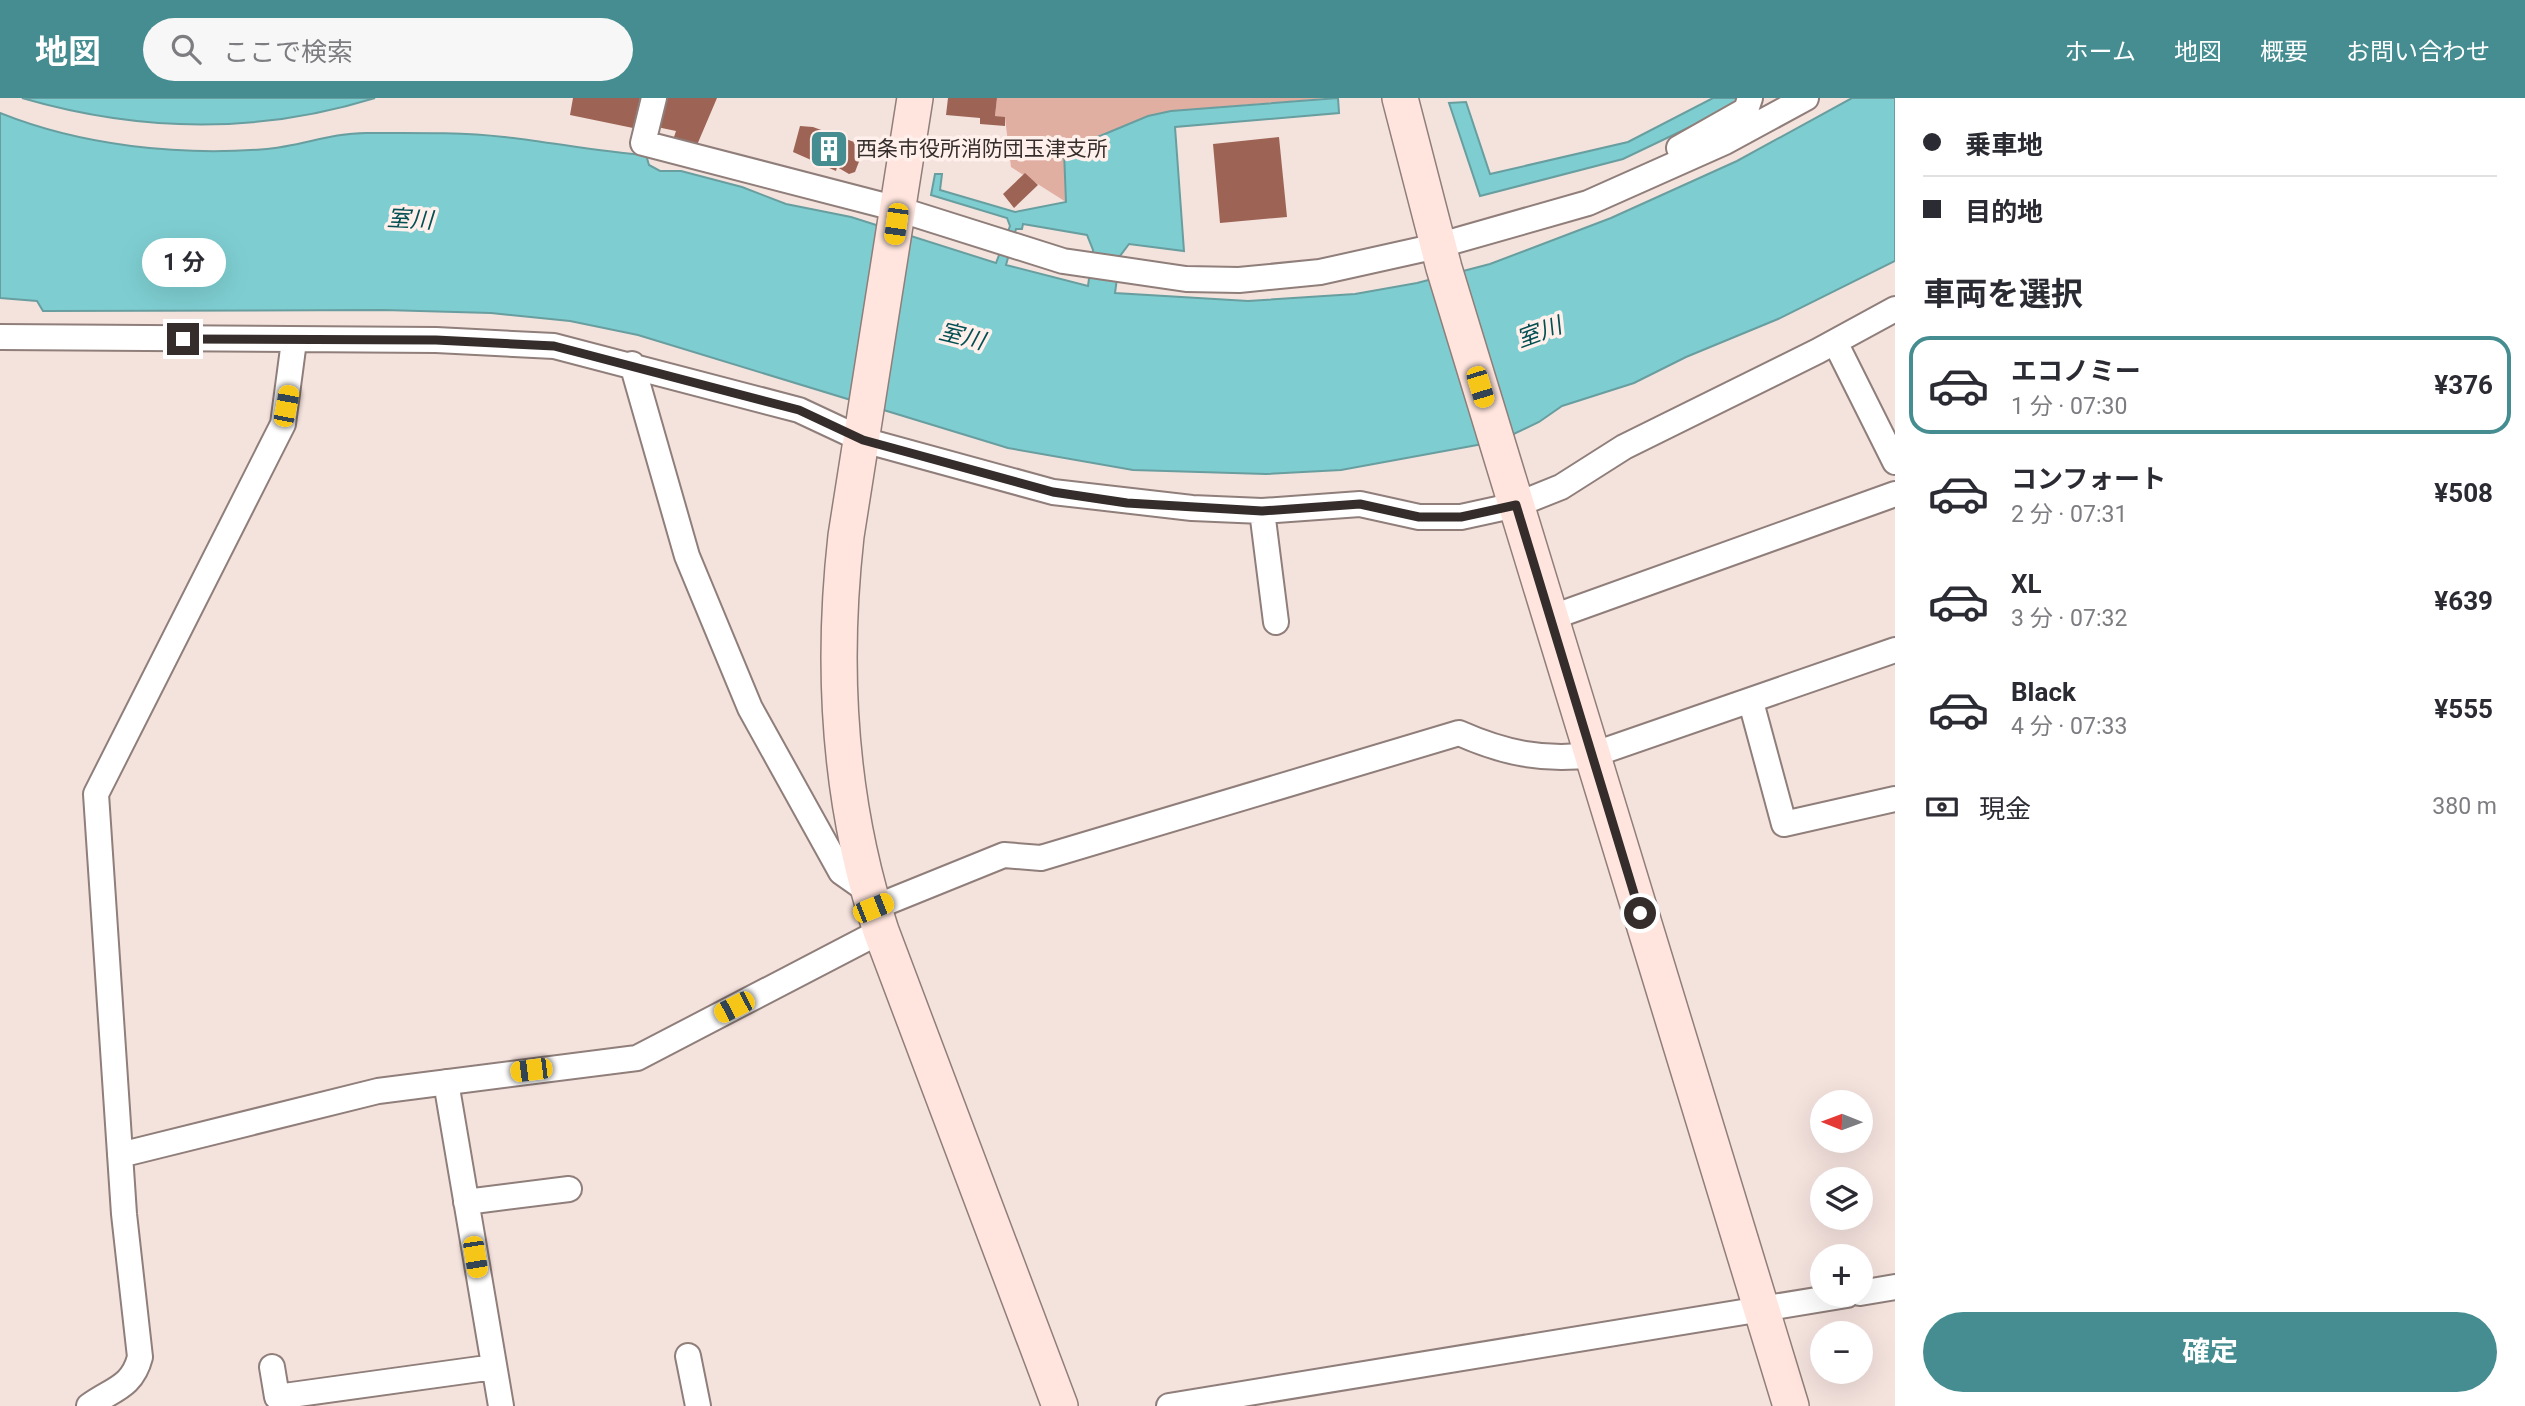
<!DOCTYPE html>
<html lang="ja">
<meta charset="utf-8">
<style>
body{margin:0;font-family:Roboto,"Noto Sans JP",sans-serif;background:#f7f7f7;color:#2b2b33;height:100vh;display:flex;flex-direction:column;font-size:26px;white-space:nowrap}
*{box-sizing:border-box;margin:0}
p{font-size:23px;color:#7c7c81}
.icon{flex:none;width:38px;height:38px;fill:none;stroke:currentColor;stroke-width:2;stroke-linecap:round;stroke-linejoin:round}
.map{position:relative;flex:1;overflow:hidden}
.details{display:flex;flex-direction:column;background:#fff;width:630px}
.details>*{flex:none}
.top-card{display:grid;align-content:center;height:154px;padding:0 28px;background:#fff}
.needle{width:46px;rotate:271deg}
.controls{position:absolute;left:1810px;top:992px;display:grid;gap:14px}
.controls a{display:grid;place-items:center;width:63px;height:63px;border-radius:50%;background:#fff;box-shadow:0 7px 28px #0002;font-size:35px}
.end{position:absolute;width:32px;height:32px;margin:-16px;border:9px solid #342d2b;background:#fff;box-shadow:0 0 0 4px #fff}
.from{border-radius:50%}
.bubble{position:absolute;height:49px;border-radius:24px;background:#fff;box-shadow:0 7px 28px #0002;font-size:23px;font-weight:700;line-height:49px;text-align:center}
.car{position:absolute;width:21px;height:42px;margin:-21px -10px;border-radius:9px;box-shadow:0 0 5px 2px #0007;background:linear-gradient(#f5c518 24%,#345 0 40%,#f5c518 0 76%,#345 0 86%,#f5c518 0)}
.top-card b{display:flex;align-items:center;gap:24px;height:66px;font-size:26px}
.top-card b+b{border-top:2px solid #e1e1e2}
.top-card i{width:18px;height:18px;background:#2b2b33}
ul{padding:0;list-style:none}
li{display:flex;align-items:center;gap:21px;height:98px;margin:0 14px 10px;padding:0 14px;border:4px solid transparent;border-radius:21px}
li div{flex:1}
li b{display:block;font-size:26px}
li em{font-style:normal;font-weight:700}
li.active{border-color:#458d90}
li>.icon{width:63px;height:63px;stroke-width:1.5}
h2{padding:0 28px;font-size:32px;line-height:84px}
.pay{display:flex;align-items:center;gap:18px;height:77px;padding:0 28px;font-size:26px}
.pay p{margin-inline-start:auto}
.primary-button{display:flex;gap:14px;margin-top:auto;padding:14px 28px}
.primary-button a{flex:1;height:80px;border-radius:42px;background:#458d90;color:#fff;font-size:28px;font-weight:700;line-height:80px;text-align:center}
header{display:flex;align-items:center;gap:42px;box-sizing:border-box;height:98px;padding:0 35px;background:#458d90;color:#fff}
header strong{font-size:33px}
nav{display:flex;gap:38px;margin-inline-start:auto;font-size:24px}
.search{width:490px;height:63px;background:#f7f7f7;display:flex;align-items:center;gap:18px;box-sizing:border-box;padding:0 24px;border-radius:38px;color:#7c7c81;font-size:26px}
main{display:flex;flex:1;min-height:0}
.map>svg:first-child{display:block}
</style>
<header>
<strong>地図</strong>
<div class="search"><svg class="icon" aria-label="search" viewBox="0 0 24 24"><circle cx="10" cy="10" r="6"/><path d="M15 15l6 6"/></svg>ここで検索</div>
<nav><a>ホーム</a><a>地図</a><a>概要</a><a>お問い合わせ</a></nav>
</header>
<main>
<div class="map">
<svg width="1895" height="1308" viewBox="0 0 1895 1308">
<rect width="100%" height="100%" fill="#f4e2dd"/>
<!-- green -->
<path fill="#e1aea2" d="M997 0H1327L1171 13 1148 18 1064 53 1066 104 1011 69 1005 20 995 18Z"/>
<!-- water -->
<path fill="#7eced1" stroke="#689e9f" stroke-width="2" fill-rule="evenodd" d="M22 0H375C259 36 139 34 22 0Z
M1338 0 1339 15 1175 29 1184 153 1129 146 1120 158 1115 195 1248 203 1355 196 1417 185 1490 166 1611 120 1737 63 1852 0H1895V163L1778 221 1686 259 1634 285 1562 308 1539 324 1499 343 1341 372 1266 376 1133 372 1008 350 638 237 570 223 491 215 384 212 43 213 37 203 0 200V15C82 48 179 58 267 51 301 48 331 35 366 35 411 35 459 34 504 39 552 44 598 54 646 57L649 67 660 73H681L742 89 786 106 851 119 996 165 1010 128 1007 120 931 97 935 76H942L940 92 1015 114 1066 104 1064 53 1148 18 1171 13ZM1023 126 1087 137 1093 152 1088 188 1006 167 1016 131H1022Z
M1713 0H1739L1736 7 1623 61 1480 98 1449 5 1466 4 1490 76 1628 44Z"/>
<!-- building -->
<path fill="#9d6456" d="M573 0H640L633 30 570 17Z
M665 0H717L697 47 674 39 676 33 657 29Z
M948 0H997L995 18 1005 19V28L980 26V20L946 17Z
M800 28 813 29 865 48 855 74 849 76 837 69 836 73 793 54Z
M1279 39 1287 119 1220 125 1213 46Z
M1025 75 1038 87 1014 110 1003 96Z"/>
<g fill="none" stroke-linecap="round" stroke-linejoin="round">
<!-- street casing -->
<g stroke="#8f7e7a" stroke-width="28">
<path id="street" d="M654 0 643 45 898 111 1063 163 1186 181 1239 182 1320 174 1437 148 1588 105 1725 44 1806 0
M1679 50 1746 12 1750 0
M0 239 436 242 554 248 799 312 863 342 1053 394 1192 410 1262 413 1360 406 1419 419H1461L1516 407 1561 389 1624 349 1818 253 1895 211
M1835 244 1895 364
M632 266 687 458 750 610 841 774 868 793
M1262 413 1276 524
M1550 520 1895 396
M1751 604 1784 726 1895 701
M873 810 1004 757 1041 760 1459 635C1504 655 1543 663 1592 657L1895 552
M446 984 501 1308
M120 1057 378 993 637 960 881 833
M466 1104 569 1091
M1860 1195 1895 1189
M688 1258 698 1308
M272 1269 277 1299 494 1269
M89 1308C112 1291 132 1290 140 1259L124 1116 96 696 283 326 294 243
M1169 1308 1847 1197"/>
</g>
<!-- secondary casing -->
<g stroke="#8f7e7a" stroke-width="38">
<path id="secondary" d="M915 0 846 438C831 572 839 705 881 833L1060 1308
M1400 0 1444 170 1791 1308"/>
</g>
<!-- street -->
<use href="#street" stroke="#fff" stroke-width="24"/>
<!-- secondary -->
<use href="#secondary" stroke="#ffe5de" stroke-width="35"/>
</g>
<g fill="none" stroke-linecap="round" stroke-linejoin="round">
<!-- route -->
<path stroke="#342d2b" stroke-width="9" d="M183 241 436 242 554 248 799 312 863 342 1053 394 1127 405 1262 413 1360 406 1419 419H1461L1516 407 1640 815"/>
</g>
<!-- icons -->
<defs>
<g id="building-square" transform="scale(2.0125)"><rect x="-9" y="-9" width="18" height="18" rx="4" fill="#458d90" stroke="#fff0ec"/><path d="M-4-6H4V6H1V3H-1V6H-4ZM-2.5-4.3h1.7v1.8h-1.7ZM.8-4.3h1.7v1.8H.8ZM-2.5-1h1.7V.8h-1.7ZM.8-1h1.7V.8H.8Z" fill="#fff"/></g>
</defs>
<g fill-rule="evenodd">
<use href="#building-square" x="829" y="51"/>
</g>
<g text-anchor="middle" stroke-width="7" stroke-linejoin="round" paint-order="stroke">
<!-- poi labels -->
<g font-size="21" fill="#342d2b" stroke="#fff0ec" text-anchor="start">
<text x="856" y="58">西条市役所消防団玉津支所</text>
</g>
<!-- water labels -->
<g font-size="23" font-style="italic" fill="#034f52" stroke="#fff0ec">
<text transform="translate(410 121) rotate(3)" y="8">室川</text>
<text transform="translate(1539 234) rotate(-20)" y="8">室川</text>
<text transform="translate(962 238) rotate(14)" y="8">室川</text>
</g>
</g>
</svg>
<div class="controls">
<a><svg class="needle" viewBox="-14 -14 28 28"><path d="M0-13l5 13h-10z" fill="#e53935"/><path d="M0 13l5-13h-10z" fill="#7c7c81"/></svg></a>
<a><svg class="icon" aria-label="layers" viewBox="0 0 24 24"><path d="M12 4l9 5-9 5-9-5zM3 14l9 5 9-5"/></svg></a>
<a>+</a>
<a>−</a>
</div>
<i class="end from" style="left:1640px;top:815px"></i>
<i class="end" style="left:183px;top:241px"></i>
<div class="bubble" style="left:142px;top:140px;width:84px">1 分</div>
<i class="car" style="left:896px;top:126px;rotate:188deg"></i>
<i class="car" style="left:1480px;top:289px;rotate:163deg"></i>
<i class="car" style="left:286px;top:308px;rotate:11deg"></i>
<i class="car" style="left:873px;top:810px;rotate:68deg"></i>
<i class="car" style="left:734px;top:909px;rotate:243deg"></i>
<i class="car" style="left:531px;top:972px;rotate:263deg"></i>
<i class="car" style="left:475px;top:1159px;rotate:171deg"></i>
</div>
<section class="details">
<div class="top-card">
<b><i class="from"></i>乗車地</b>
<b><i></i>目的地</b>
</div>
<h2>車両を選択</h2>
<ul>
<li class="active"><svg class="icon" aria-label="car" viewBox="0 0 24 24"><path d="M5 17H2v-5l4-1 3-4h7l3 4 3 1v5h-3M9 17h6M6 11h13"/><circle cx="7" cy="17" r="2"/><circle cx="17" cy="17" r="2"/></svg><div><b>エコノミー</b><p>1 分 · 07:30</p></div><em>¥376</em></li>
<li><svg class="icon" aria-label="car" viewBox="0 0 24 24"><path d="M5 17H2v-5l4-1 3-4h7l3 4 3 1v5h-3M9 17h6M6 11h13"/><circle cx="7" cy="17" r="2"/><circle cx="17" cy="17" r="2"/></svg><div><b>コンフォート</b><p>2 分 · 07:31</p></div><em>¥508</em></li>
<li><svg class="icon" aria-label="car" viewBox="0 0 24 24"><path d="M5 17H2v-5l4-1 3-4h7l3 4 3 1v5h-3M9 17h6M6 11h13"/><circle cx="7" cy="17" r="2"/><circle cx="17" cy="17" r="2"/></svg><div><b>XL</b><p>3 分 · 07:32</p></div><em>¥639</em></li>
<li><svg class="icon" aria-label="car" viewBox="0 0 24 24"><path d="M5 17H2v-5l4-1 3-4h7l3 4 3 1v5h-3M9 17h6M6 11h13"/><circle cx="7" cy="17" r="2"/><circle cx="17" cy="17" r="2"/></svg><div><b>Black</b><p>4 分 · 07:33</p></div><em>¥555</em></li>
</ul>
<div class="pay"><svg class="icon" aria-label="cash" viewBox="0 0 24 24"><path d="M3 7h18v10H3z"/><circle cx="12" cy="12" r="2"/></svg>現金<p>380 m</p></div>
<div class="primary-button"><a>確定</a></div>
</section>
</main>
